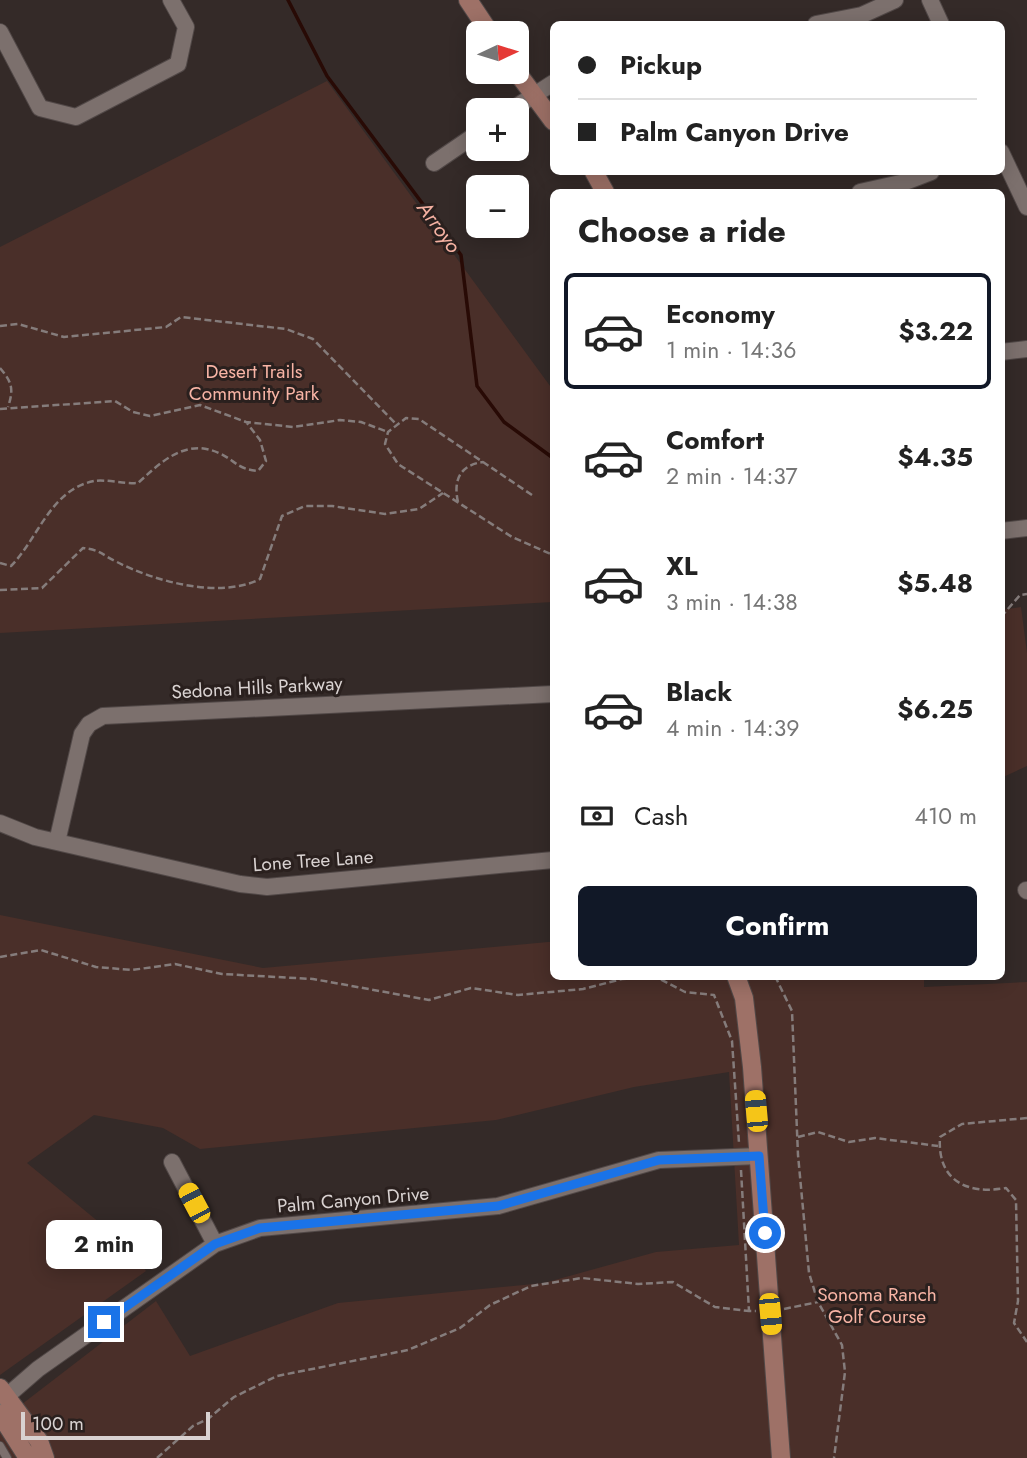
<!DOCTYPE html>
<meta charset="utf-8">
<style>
body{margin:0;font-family:Jost,sans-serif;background:#f6f6f6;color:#222;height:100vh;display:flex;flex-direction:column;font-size:26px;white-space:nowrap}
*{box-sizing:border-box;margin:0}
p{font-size:23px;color:#767676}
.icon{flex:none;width:38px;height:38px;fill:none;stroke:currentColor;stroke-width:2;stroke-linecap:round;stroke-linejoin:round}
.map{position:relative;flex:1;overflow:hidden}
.sheet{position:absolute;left:550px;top:189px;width:455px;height:791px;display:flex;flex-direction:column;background:#fff;border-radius:10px;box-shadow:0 4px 18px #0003}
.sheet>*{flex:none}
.top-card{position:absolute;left:550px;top:21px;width:455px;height:154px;border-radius:10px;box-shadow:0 4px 18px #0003;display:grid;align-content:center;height:154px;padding:0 28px;background:#fff}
.needle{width:46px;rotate:86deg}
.fabs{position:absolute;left:466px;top:21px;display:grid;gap:14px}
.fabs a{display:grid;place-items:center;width:63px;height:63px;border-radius:10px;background:#fff;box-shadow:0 4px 18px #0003;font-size:35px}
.scale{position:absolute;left:21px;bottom:18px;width:189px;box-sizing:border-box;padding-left:7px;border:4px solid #d9d2d1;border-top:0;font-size:19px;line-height:24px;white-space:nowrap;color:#d9d2d1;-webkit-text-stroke:5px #2a201e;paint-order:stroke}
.end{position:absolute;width:32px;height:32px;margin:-16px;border:9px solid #1a73e8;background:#fff;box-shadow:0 0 0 4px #fff}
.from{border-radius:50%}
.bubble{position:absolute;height:49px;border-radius:10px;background:#fff;box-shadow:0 4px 18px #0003;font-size:23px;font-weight:700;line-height:49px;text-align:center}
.car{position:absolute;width:21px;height:42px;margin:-21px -10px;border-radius:9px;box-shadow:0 0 5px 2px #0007;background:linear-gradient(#f5c518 24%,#345 0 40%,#f5c518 0 76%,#345 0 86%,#f5c518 0)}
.top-card b{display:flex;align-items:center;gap:24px;height:66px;font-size:26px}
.top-card b+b{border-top:2px solid #e0e0e0}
.top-card i{width:18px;height:18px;background:#222}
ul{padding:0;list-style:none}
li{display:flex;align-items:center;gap:21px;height:116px;margin:0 14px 10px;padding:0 14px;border:4px solid transparent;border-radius:10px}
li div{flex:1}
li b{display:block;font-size:26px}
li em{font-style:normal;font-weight:700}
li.current{border-color:#111827}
li>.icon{width:63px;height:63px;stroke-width:1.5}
h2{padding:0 28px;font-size:32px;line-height:84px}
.pay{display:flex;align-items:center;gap:18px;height:77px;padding:0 28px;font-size:26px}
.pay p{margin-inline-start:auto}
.primary-button{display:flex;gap:14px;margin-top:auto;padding:14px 28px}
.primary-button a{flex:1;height:80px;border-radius:10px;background:#111827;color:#fff;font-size:28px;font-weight:700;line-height:80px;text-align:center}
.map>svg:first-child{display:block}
</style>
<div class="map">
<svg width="1027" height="1458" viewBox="0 0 1027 1458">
<rect width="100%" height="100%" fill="#342a28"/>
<!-- green -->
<path fill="#4a2f29" d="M327 81 553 390V602L0 633V247Z
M1021 607 1027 653V766L1001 778V610Z
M0 915 263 968 548 942H553V976H924V987L1027 982V1458H0V1421L156 1301 190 1356 338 1303 544 1283 656 1252 739 1245 729 1072 634 1087 496 1120 200 1149 163 1128 94 1115 27 1163 128 1246 146 1271 0 1375Z"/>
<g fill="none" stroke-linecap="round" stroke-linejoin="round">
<!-- stream -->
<path stroke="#280a05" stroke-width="3.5" d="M288 0 327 76 461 255 477 386 504 422 553 458"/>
<!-- lane casing -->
<g stroke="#514847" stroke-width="10">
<path id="lane" d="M0 1446 7 1458"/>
</g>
<!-- street casing -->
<g stroke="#514847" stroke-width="18">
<path id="street" d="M930 0 941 24
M816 24 862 15 895 0
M0 32 40 108 76 117 178 64 186 27 171 0
M511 110 553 83
M1001 152 1027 207
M434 163 478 133
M860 192 905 182 931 172
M1001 352 1027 349
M1001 531 1027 528
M0 823 35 837 240 884 267 887 553 860
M57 842 82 734 89 724 103 716 553 694
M1026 890 1027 891
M172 1162 215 1244
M0 1402 38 1369 215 1244 260 1228 498 1206 659 1160 759 1156"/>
</g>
<!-- secondary casing -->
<g stroke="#514847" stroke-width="20">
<path id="secondary" d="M468 0 490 33
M516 71 553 121
M594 172 605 192
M736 976 744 998 752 1067 781 1458
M0 1388 39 1441 45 1458
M0 1414 28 1458"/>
</g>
<!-- path -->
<path stroke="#857c7b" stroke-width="2.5" stroke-dasharray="7 3.5" stroke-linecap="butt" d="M0 326 18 324 64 337 166 327 181 317 286 329 313 339 396 424
M0 368C12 382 14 389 8 407
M0 409 115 401 133 412 150 416 200 405 246 422 293 427 340 420 361 422 388 432
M532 495 419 419 406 418 388 432 385 444 398 464 512 537 553 555
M458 502C453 480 460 465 483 462
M0 563 11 566C38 539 50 490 94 481 105 479 125 484 138 483 162 461 186 438 219 453 236 461 237 469 258 471L266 461 260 440 247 423
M0 590 42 588 83 548C101 550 102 555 117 562 156 582 221 599 260 579L282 516 305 506H332L385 514 419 509 443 493
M1001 617 1020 595 1027 594
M0 957 41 950 96 967 132 970 175 964 222 974 313 979 429 1000 471 988 518 995 583 989 622 979 658 978 685 992 714 995 732 1041 739 1143
M775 976 792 1011 798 1155 809 1273 818 1302 842 1345 845 1372 834 1458
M1027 1118 962 1124 940 1137C937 1180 966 1195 1006 1188L1016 1200 1018 1301 1014 1323 1027 1342
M798 1137 818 1132 849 1142 875 1138 938 1146
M741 1170 749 1311H756
M784 1309 818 1302
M157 1458 193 1426 208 1419 234 1397 277 1376 408 1350 460 1328 490 1305 531 1286 582 1278 638 1284 673 1282 715 1307 749 1311"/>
<!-- lane -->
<use href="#lane" stroke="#7c706d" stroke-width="8"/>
<!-- street -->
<use href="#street" stroke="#7c706d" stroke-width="16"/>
<!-- secondary -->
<use href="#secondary" stroke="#9e7167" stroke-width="18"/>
</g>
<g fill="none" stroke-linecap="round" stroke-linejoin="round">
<!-- route -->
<path stroke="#1a73e8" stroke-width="9" d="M104 1322 215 1244 260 1228 498 1206 659 1160 759 1156 765 1233"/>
</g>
<g text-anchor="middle" stroke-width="6" stroke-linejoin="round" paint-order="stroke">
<!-- park labels -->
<g font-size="19" fill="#f8b4a5" stroke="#2a201e">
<text x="254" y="378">Desert Trails<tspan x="254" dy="22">Community Park</tspan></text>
<text x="877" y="1301">Sonoma Ranch<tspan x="877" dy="22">Golf Course</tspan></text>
</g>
<!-- street labels -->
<g font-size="19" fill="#d9d2d1" stroke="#2a201e">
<text transform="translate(257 687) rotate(-3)" y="7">Sedona Hills Parkway</text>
<text transform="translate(313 860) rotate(-4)" y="7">Lone Tree Lane</text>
<text transform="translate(353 1199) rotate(-5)" y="7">Palm Canyon Drive</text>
</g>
<!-- water labels -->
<g font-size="21" font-style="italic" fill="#f5b1a2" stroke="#2a201e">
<text transform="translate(439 227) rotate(54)" y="7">Arroyo</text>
</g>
</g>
</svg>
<div class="fabs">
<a><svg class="needle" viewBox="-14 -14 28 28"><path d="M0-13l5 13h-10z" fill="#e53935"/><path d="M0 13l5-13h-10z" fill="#767676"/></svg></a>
<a>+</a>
<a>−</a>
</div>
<div class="scale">100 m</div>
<i class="end from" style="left:765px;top:1233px"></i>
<i class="end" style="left:104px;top:1322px"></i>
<div class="bubble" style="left:46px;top:1220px;width:116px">2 min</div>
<i class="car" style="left:756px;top:1111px;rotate:355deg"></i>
<i class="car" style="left:194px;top:1203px;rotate:332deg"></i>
<i class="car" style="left:770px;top:1314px;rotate:175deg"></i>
<div class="top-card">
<b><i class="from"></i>Pickup</b>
<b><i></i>Palm Canyon Drive</b>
</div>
<section class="sheet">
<h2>Choose a ride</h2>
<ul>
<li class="current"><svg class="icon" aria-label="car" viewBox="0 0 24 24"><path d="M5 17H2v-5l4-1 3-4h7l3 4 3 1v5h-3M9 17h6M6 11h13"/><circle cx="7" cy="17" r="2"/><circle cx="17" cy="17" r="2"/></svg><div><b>Economy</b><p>1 min · 14:36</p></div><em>$3.22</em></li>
<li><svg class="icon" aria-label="car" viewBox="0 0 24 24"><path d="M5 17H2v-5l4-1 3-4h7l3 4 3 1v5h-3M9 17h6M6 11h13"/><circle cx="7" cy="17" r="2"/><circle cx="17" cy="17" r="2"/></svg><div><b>Comfort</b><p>2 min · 14:37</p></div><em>$4.35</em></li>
<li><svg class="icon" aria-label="car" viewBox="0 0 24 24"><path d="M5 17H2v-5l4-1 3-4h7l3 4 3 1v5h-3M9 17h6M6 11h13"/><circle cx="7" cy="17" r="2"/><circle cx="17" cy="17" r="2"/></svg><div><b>XL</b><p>3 min · 14:38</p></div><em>$5.48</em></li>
<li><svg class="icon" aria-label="car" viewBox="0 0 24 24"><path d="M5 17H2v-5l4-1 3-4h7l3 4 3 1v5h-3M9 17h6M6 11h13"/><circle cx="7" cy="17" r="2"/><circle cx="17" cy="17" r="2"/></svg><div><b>Black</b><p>4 min · 14:39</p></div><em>$6.25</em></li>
</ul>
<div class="pay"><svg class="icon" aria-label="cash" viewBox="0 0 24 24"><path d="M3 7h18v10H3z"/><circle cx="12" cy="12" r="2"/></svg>Cash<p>410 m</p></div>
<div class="primary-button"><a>Confirm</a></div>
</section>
</div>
